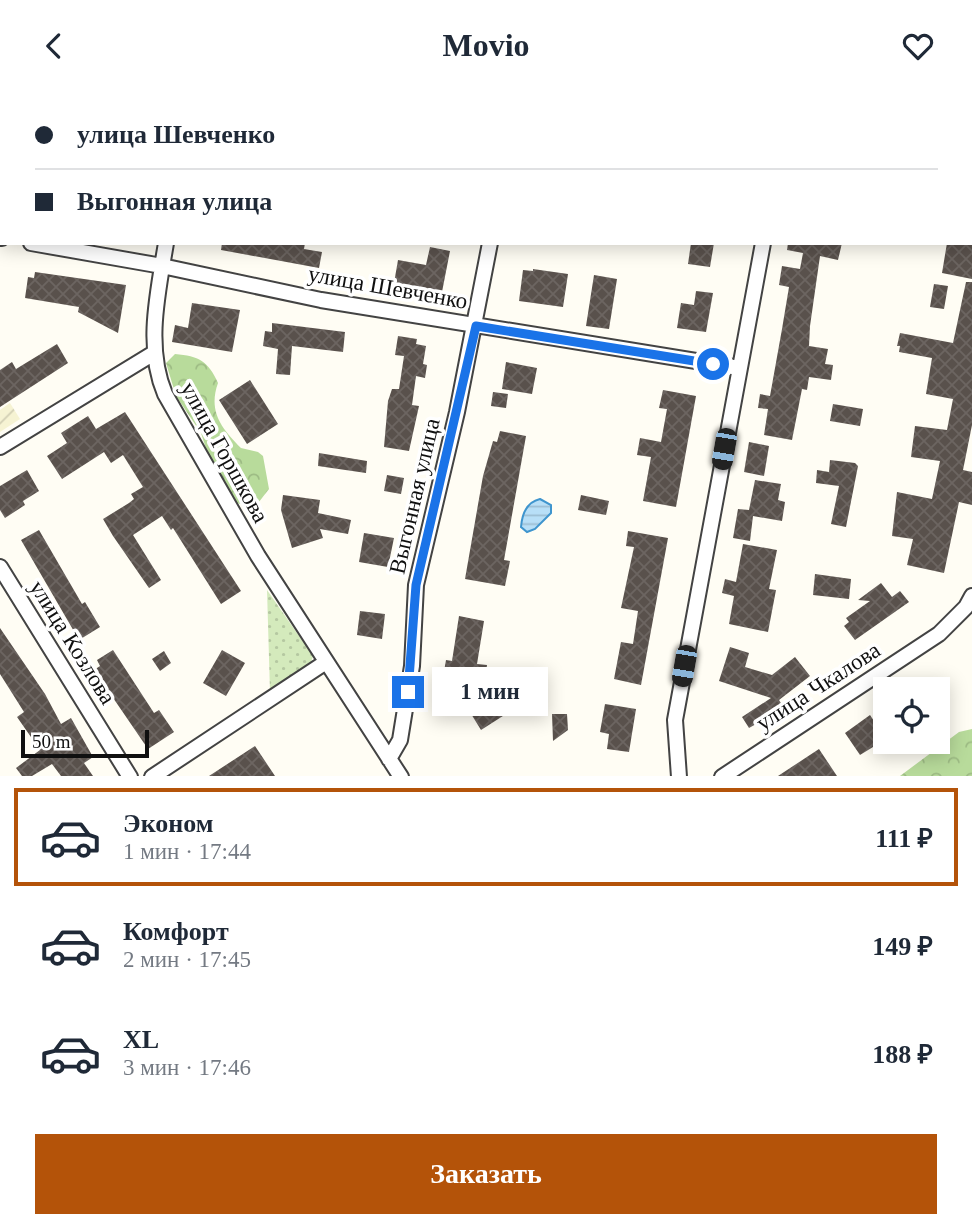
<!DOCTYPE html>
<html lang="ru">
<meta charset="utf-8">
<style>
body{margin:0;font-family:Georgia,serif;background:#f6f6f7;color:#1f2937;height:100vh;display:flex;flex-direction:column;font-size:26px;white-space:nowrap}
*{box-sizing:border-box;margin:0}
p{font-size:23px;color:#747a83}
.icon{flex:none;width:38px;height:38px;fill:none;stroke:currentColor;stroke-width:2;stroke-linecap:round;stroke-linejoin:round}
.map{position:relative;height:685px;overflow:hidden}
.sheet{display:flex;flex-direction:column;background:#fff;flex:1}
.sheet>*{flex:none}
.banner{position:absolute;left:0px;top:0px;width:973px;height:154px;box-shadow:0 4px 18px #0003;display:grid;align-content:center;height:154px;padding:0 35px;background:#fff}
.tools{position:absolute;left:873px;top:586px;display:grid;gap:14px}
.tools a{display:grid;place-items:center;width:77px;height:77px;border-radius:0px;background:#fff;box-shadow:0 4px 18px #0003;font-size:35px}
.scale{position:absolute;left:21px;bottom:18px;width:128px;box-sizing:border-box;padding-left:7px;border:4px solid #101010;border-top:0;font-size:19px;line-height:24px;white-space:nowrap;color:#101010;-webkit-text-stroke:5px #fff;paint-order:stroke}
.end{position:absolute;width:32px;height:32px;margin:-16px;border:9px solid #1a73e8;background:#fff;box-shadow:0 0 0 4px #fff}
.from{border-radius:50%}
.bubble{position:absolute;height:49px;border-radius:0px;background:#fff;box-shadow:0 4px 18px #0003;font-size:23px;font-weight:600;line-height:49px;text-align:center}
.car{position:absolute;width:21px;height:42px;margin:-21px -10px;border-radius:9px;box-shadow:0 0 5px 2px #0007;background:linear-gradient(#222 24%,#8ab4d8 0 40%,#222 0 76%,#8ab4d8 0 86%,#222 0)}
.banner b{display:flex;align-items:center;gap:24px;height:66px;font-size:26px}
.banner b+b{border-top:2px solid #e0e1e3}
.banner i{width:18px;height:18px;background:#1f2937}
ul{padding:12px 0 0;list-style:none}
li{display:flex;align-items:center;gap:21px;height:98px;margin:0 14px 10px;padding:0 21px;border:4px solid transparent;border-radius:0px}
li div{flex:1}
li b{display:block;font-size:26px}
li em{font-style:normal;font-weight:600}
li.selected{border-color:#b45309}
li>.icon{width:63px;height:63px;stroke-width:1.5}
.primary-button{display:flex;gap:14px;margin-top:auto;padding:14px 35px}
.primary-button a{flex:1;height:80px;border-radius:0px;background:#b45309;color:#fff;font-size:28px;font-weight:600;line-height:80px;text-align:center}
header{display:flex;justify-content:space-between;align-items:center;height:91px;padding:0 35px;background:#fff;font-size:32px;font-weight:600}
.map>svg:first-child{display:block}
</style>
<header><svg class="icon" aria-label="back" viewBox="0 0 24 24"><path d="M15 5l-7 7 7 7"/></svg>Movio<svg class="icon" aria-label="heart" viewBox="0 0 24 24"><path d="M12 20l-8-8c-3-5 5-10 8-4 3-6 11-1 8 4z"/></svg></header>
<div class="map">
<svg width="972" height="686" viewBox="0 0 972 686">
<defs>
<pattern id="farmland-furrows" width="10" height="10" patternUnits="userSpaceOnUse" patternTransform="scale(1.75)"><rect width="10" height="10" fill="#f6f3d3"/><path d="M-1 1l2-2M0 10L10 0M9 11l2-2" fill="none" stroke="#d2cfb4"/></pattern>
<pattern id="grass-dots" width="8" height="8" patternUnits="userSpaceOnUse" patternTransform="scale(1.75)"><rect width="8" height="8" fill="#d4eabc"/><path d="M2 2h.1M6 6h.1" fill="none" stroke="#b5c8a1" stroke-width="1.8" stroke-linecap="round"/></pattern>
<pattern id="forest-crowns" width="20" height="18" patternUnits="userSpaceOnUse" patternTransform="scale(1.75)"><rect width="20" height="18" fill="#b8db9b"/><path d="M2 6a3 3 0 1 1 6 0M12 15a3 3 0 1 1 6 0" fill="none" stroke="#9dbb84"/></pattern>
<pattern id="water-rules" width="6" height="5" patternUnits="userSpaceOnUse" patternTransform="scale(1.75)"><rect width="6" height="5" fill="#b8dff7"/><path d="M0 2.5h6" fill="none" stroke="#9dbed3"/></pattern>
<pattern id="building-cross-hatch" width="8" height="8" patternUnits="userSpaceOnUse" patternTransform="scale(1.75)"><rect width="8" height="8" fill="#59514c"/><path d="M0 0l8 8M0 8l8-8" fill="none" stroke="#6c6561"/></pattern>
</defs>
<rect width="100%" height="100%" fill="#fffdf4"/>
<!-- farmland -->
<path fill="url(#farmland-furrows)" d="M10 312 20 328 0 341V319Z"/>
<!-- grass -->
<path fill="url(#grass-dots)" d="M267 499 313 565 310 574 270 601Z"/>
<!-- forest -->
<path fill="url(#forest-crowns)" d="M175 263C199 265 208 270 218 292 208 320 221 337 241 357L258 361 263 365 269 398 255 416 236 412 211 373 201 342 176 305 166 272Z
M972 638V685H900L959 641Z"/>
<!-- water -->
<path fill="url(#water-rules)" stroke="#3f95ce" stroke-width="2" d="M540 408 551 414V422L535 438 527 441 521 436C522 423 527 411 540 408Z"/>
<!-- building -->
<path fill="url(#building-cross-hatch)" d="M222 152H305L304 158 322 161 319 177 221 159Z
M691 152H714L710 176 688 173Z
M788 152H842L838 169 820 165 810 235 809 255 828 258 825 273 833 274 831 289 809 286 807 299 802 298 792 349 764 344 768 318 758 317 760 303 770 305 782 238 789 196 779 194 782 175 800 178 803 162 787 159Z
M947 152H972V188L942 182Z
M430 156 450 160 442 201 394 192 398 169 426 174Z
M533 178 568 183 563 216 519 210 523 179 533 180Z
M35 181 126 194 118 242 78 221 79 216 25 207 28 186 34 187Z
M594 184 617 188 609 238 586 235Z
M966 191H972V334L963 379 972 381V414L959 411 944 482 907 474 913 448 892 445 897 401 932 408 940 370 911 366 915 335 947 339 953 308 926 303 932 267 899 261 900 255H897L900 242 953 252Z
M934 193 948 195 944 218 930 216Z
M696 200 713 202 706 241 677 237 681 212 694 214Z
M192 212 240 219 232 261 172 251 175 234 188 237Z
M272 232 345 241 343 261 292 255 290 284 276 283 278 258 263 255 265 240 272 241Z
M398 245 417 248 416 253 426 255 423 273 427 274 425 287 416 285 412 314 419 315 409 360 384 356 388 310 392 298H399L404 265 395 264Z
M57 253 68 272 0 316V279L12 271 16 278Z
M506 271 537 277 532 303 502 298Z
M250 289 278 333 247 353 219 309Z
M663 299 696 305 676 416 643 410 651 366 637 364 640 347 661 351 667 318 659 317Z
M493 301 508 303 506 317 491 315Z
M833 313 863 318 860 335 830 330Z
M125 321 241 500 221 513 173 437 171 439 162 425 133 444 161 489 149 497 113 445 103 428 129 412 134 408 131 403 143 396 123 364 111 372 104 361 62 388 47 365 67 352 61 342 88 325 96 338Z
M500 340 526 345 504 469 510 470 505 495 465 488 483 385 493 350 497 351Z
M749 351 769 355 764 385 744 381Z
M319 362 367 370 366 382 318 375Z
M830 369 855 372 858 375 846 436 831 433 839 395 816 392 817 379 829 381Z
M27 379 39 400 23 410 25 414 5 427 0 419V395Z
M387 384 404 387 401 403 384 400Z
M755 389 781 393 778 409 785 411 782 430 753 425 750 450 733 447 738 418 749 419Z
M283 404 320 409 318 422 351 429 348 443 320 438 323 447 292 457 281 419Z
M581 404 609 410 606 424 578 419Z
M39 439 82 513 85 511 100 536 79 549 21 449Z
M628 440 668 447 641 594 614 588 621 551 633 553 638 520 621 517 634 456 626 455Z
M364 442 394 447 388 476 359 471Z
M743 453 777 459 769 498 776 499 768 541 729 533 734 505 722 502 725 488 736 491Z
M815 483 851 488 849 508 813 504Z
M881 492 892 506 900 500 909 511 855 549 844 535 849 531 846 527 870 510 858 509Z
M360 520 385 523 382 548 357 544Z
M459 525 484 530 477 573 487 574 484 597 442 592 446 569 452 570Z
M0 537 45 603 61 633 71 627 93 666 84 672 93 685H61L52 673 32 685H22L16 677 40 659 17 626 24 621 0 583Z
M730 556 749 562 745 576 772 584 795 566 810 585 779 609 784 617 749 637 742 626 771 607 719 590Z
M113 559 154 622 159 619 174 641 148 658 94 579 100 575 97 569Z
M222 559 245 572 226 605 203 592Z
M164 560 171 572 160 580 152 568Z
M490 597 506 623 481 639 465 613Z
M605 613 636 618 629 661 607 658 609 643 600 641Z
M552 623H567L568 639 553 650Z
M870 624 886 648 860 664 845 642Z
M255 655 275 685H209Z
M819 658 837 685H778Z"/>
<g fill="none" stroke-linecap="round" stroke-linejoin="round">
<!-- street casing -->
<g stroke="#434343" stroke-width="18">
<path id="street" d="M193 2 194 0
M515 2V0
M791 2V0
M0 147H2
M31 152 162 175 321 209 739 277
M166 152C158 201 145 256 165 303L258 465 401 686
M0 356 154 262
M0 476 130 686
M389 668 400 649 412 575 416 494 457 321 490 152
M152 686 326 571
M679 686 675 629 763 152
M722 686 939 543 966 516 972 505"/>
</g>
<!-- street -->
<use href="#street" stroke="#fff" stroke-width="14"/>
</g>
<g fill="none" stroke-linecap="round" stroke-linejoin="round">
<!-- route -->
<path stroke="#1a73e8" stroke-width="9" d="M408 601 416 494 476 235 713 273"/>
</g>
<g text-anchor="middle" stroke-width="7" stroke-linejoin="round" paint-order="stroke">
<!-- street labels -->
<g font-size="23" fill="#101010" stroke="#fff">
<text transform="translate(388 196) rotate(10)" y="8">улица Шевченко</text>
<text transform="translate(225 361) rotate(61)" y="8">улица Горшкова</text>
<text transform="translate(414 405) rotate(-77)" y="8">Выгонная улица</text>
<text transform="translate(73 551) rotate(58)" y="8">улица Козлова</text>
<text transform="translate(818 595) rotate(-33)" y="8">улица Чкалова</text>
</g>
</g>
</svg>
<div class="tools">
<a><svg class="icon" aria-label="locate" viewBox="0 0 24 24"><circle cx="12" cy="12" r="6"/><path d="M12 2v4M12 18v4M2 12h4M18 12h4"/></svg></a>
</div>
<div class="scale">50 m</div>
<i class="end from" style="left:713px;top:273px"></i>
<i class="end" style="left:408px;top:601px"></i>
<div class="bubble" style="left:432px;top:576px;width:116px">1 мин</div>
<i class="car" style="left:724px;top:358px;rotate:190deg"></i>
<i class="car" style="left:684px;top:575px;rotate:190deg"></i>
<div class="banner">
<b><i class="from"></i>улица Шевченко</b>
<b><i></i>Выгонная улица</b>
</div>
</div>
<section class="sheet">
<ul>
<li class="selected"><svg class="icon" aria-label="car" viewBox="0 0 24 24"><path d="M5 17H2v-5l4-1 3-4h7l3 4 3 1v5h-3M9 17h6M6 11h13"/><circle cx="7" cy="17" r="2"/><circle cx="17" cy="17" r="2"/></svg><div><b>Эконом</b><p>1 мин · 17:44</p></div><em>111 ₽</em></li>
<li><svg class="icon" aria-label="car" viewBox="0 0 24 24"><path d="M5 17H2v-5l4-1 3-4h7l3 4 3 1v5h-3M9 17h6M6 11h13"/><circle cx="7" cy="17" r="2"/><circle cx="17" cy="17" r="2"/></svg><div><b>Комфорт</b><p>2 мин · 17:45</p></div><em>149 ₽</em></li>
<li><svg class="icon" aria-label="car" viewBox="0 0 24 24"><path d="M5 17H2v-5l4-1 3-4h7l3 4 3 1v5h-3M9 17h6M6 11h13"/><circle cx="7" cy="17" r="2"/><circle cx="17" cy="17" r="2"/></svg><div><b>XL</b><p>3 мин · 17:46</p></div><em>188 ₽</em></li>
</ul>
<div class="primary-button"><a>Заказать</a></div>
</section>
